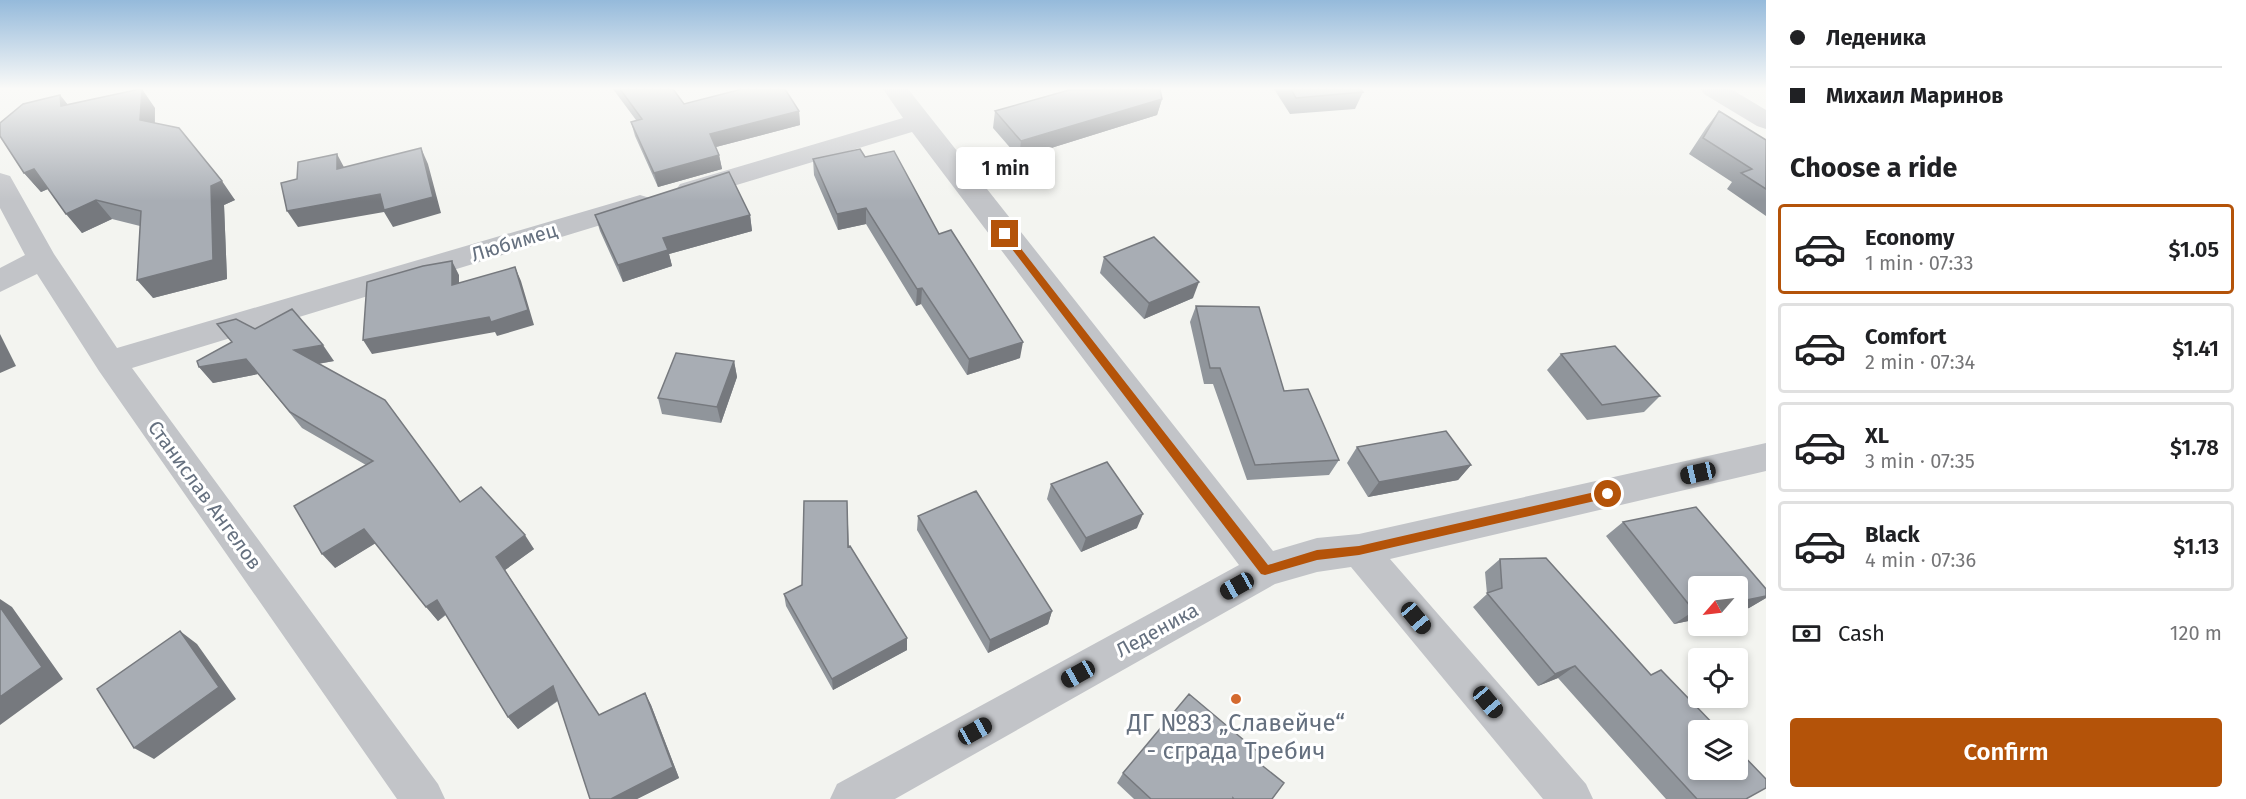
<!DOCTYPE html>
<meta charset="utf-8">
<style>
body{margin:0;font-family:"Fira Sans",sans-serif;background:#f2f2f2;color:#202124;height:100vh;display:flex;flex-direction:column;font-size:22px;white-space:nowrap}
*{box-sizing:border-box;margin:0}
p{font-size:20px;color:#757577}
.icon{flex:none;width:33px;height:33px;fill:none;stroke:currentColor;stroke-width:2;stroke-linecap:round;stroke-linejoin:round}
.map{position:relative;flex:1;overflow:hidden}
.sheet{display:flex;flex-direction:column;background:#fff;width:480px}
.sheet>*{flex:none}
.guide{display:grid;align-content:center;height:132px;padding:0 24px;background:#fff}
.needle{width:39px;rotate:242deg}
.fabs{position:absolute;left:1688px;top:576px;display:grid;gap:12px}
.fabs a{display:grid;place-items:center;width:60px;height:60px;border-radius:6px;background:#fff;box-shadow:0 3px 9px #0003;font-size:30px}
.end{position:absolute;width:27px;height:27px;margin:-14px;border:8px solid #b45309;background:#fff;box-shadow:0 0 0 3px #fff}
.from{border-radius:50%}
.bubble{position:absolute;height:42px;border-radius:6px;background:#fff;box-shadow:0 3px 9px #0003;font-size:20px;font-weight:600;line-height:42px;text-align:center}
.car{position:absolute;width:18px;height:36px;margin:-18px -9px;border-radius:8px;box-shadow:0 0 4px 2px #0007;background:linear-gradient(#222 24%,#8ab4d8 0 40%,#222 0 76%,#8ab4d8 0 86%,#222 0)}
.guide b{display:flex;align-items:center;gap:21px;height:57px;font-size:22px}
.guide b+b{border-top:2px solid #e0e0e0}
.guide i{width:15px;height:15px;background:#202124}
ul{padding:0;list-style:none}
li{display:flex;align-items:center;gap:18px;height:90px;margin:0 12px 9px;padding:0 12px;border:3px solid #e0e0e0;border-radius:6px}
li div{flex:1}
li b{display:block;font-size:22px}
li em{font-style:normal;font-weight:600}
li.selected{border-color:#b45309}
li>.icon{width:54px;height:54px;stroke-width:1.5}
h2{padding:0 24px;font-size:27px;line-height:72px}
.pay{display:flex;align-items:center;gap:15px;height:66px;padding:0 24px;font-size:22px}
.pay p{margin-inline-start:auto}
.cta{display:flex;gap:12px;margin-top:auto;padding:12px 24px}
.cta a{flex:1;height:69px;border-radius:6px;background:#b45309;color:#fff;font-size:24px;font-weight:600;line-height:69px;text-align:center}
main{display:flex;flex:1;min-height:0}
.map>svg:first-child{display:block}
</style>
<main>
<div class="map">
<svg width="1766" height="799" viewBox="0 0 1766 799">
<rect width="100%" height="100%" fill="#f3f4f0"/>
<g fill="none" stroke-linecap="round" stroke-linejoin="round">
<!-- minor -->
<path fill="#c2c4c8" fill-rule="evenodd" d="M883 89H908L1273 551 1317 538 1359 534 1766 443V471L1390 559 1586 784 1593 799H1543L1351 567 1317 572 1275 584 895 799H830L837 784 1239 565 912 132 690 199 680 196 676 190 680 184 903 118Z
M1701 89H1731L1766 110V129L1757 126 1704 94Z
M0 173 10 176 54 254 117 348 630 198 640 195 650 198 654 204 650 210 132 368 438 784 445 799H397L99 371 37 274 0 292V268L25 255 0 208Z"/>
</g>
<!-- wall -->
<path fill="#90959b" d="M613 89H673L684 104 799 111 800 125 716 147 719 155 722 169 658 187 635 136 631 122 636 120Z
M1274 89H1361L1363 92 1355 109 1290 114Z
M60 95 68 105 155 108V123L235 200 224 205 227 279 153 298 140 226 112 219 82 233 48 189 41 192 24 173Z
M1162 99 1157 115 1019 158 993 128 995 111Z
M1719 111 1766 140V216L1727 189 1732 182 1689 154 1706 128Z
M865 157 939 234 1020 358 967 375 921 304 916 306 866 224 838 230 814 175 813 159Z
M595 215H750L752 231 669 254 672 266 623 282 600 231Z
M1104 257 1193 298 1144 319 1100 273Z
M1196 306 1284 391 1339 460 1329 475 1247 480 1213 384H1204L1190 322Z
M255 329 334 361 318 364 460 502 534 549 505 570 599 715 645 693 651 705 679 778 637 799H590L558 701 518 729 508 717 446 615 438 621 375 543 335 568 366 465 302 428 258 374 213 383 199 367Z
M1561 354 1660 396 1644 412 1587 420 1547 370Z
M734 361 737 377 721 423 662 414 658 398Z
M1357 447 1471 465 1458 480 1368 497 1347 463Z
M1051 484 1137 528 1081 552 1047 499Z
M847 501 849 547 907 650 833 690 786 606 784 594 802 585Z
M1696 507 1766 589V598L1749 608 1737 611V586H1698V619L1674 624 1606 536 1623 522Z
M918 516 1052 611 1048 624 988 653 917 530Z
M1500 559 1746 799H1666L1558 678 1538 686 1473 607 1487 594 1485 572Z
M1259 763 1272 799H1134L1117 783 1123 773Z"/>
<!-- shaded-wall -->
<path fill="#76797e" d="M142 89 155 108 154 139 140 120Z
M60 95 75 114 61 106Z
M1162 99 1157 115 1019 158 1021 141Z
M799 111 800 125 712 148 710 134Z
M421 148 428 164 441 213 393 227 384 212 298 227 287 211Z
M337 154 346 171 337 169Z
M719 155 722 169 658 187 654 173Z
M34 169 50 188 41 192 24 173Z
M222 181 235 200 224 205 227 279 153 298 137 280 211 186Z
M96 200 112 219 82 233 66 214Z
M866 208V224L838 230 837 214Z
M750 215 752 231 669 254 672 266 623 282 618 265 663 238Z
M452 261 459 275V299L452 285Z
M515 267 521 281 534 325 497 336 495 332 372 354 363 340Z
M1199 282 1193 298 1144 319 1149 303Z
M922 288 921 304 916 306 917 289Z
M0 334 16 366 0 373Z
M1023 342 1020 358 967 375 969 359Z
M323 345 334 361 305 366 294 350Z
M246 359 258 374 213 383 199 367Z
M734 361 737 377 721 423 717 407Z
M1471 465 1458 480 1368 497 1379 482Z
M1143 514 1137 528 1081 552 1086 538Z
M364 529 376 543 335 568 322 554Z
M525 535 534 549 505 570 496 557Z
M1766 596V598L1749 608 1737 611V602Z
M0 599 12 607 63 679 0 725Z
M437 600 447 613 438 621 426 607Z
M1052 611 1048 624 988 653 990 640Z
M1694 611H1698V619L1674 624Z
M180 631 197 644 236 699 154 759 134 748Z
M907 638V650L833 690 832 679Z
M1575 666 1558 678 1538 686 1555 674Z
M553 686 561 698 518 729 508 717Z
M645 693 651 705 679 778 637 799H611Z"/>
<!-- building -->
<path fill="#a8adb4" stroke="#76797e" stroke-width="1.5" d="M140 89H142L140 120 179 128 222 181 211 186 213 260 137 280 141 211 96 200 66 214 34 169 24 173 0 136V123L23 104 60 95 61 106Z
M620 89H673L684 104 742 89H785L799 111 710 134 719 155 654 173 631 122 642 119Z
M1160 89 1162 99 1021 141 995 111 1069 90Z
M1291 89H1361L1363 92 1296 98Z
M1719 111 1766 140V189L1741 173 1752 169 1703 138Z
M421 148 433 197 384 210 380 194 287 211 281 183 297 179 298 162 337 154V169Z
M860 149 865 157 894 151 939 234 951 230 1023 342 969 359 922 288 917 289 866 208 837 214 813 159Z
M729 172 750 215 663 238 668 250 618 265 595 215Z
M1154 237 1199 282 1149 303 1104 257Z
M452 261V285L515 267 528 310 491 322 489 317 363 340 367 282 423 266Z
M1196 306 1259 307 1284 391 1308 389 1339 460 1255 465 1220 368H1210Z
M292 309 323 345 294 350 385 400 460 502 481 487 525 535 496 557 599 715 645 693 673 767 611 799H590L553 686 508 717 437 600 426 607 364 529 322 554 294 506 373 461 290 412 246 359 199 367 197 361 232 342 217 324 236 319 255 329Z
M1615 346 1660 396 1602 405 1561 354Z
M676 353 734 361 717 407 658 398Z
M1446 431 1471 465 1379 482 1357 447Z
M1107 462 1143 514 1086 538 1051 484Z
M976 491 1052 611 990 640 918 516Z
M804 501H847L848 547 850 546 907 638 832 679 784 594 802 585Z
M1696 507 1766 589V596L1737 602V586H1698V611H1694L1623 522Z
M1546 558 1651 675 1661 670 1719 730H1698V770H1737V749L1766 779V788L1746 799H1697L1575 666 1555 674 1487 593 1502 588 1500 559Z
M0 607 42 667 0 697Z
M180 631 219 687 134 748 97 689Z
M1189 694 1264 757 1259 763 1284 783 1272 799H1234L1233 798V799H1151L1123 773Z"/>
<!-- sky -->
<linearGradient id="sky" x2="0" y2="1"><stop stop-color="#95badb"/><stop offset="0.44" stop-color="#fafaf8"/><stop offset="1" stop-color="#fafaf8" stop-opacity="0"/></linearGradient>
<rect width="1766" height="201" fill="url(#sky)"/>
<!-- route -->
<path fill="#b45309" d="M1005 231 1008 232 1268 565 1317 550 1359 546 1608 489 1613 494 1608 498 1359 555 1317 560 1265 575 1261 574 1002 236 1000 234Z"/>
<!-- markers -->
<circle fill="#d46a2f" stroke="#fff" stroke-width="2" cx="1236" cy="699" r="6"/>
<g text-anchor="middle" stroke-width="6" stroke-linejoin="round" paint-order="stroke">
<!-- street labels -->
<g font-size="20" fill="#65707f" stroke="#fff">
<text transform="translate(514 242) rotate(-17)" y="7">Любимец</text>
<text transform="translate(205 495) rotate(54)" y="7">Станислав Ангелов</text>
<text transform="translate(1157 630) rotate(-29)" y="7">Леденика</text>
</g>
<!-- near-poi labels -->
<g font-size="24" fill="#65707f" stroke="#fff">
<text x="1236" y="731">ДГ №83 „Славейче“<tspan x="1236" dy="28">- сграда Требич</tspan></text>
</g>
</g>
</svg>
<div class="fabs">
<a><svg class="needle" viewBox="-14 -14 28 28"><path d="M0-13l5 13h-10z" fill="#e53935"/><path d="M0 13l5-13h-10z" fill="#757577"/></svg></a>
<a><svg class="icon" aria-label="locate" viewBox="0 0 24 24"><circle cx="12" cy="12" r="6"/><path d="M12 2v4M12 18v4M2 12h4M18 12h4"/></svg></a>
<a><svg class="icon" aria-label="layers" viewBox="0 0 24 24"><path d="M12 4l9 5-9 5-9-5zM3 14l9 5 9-5"/></svg></a>
</div>
<i class="end from" style="left:1608px;top:494px"></i>
<i class="end" style="left:1005px;top:234px"></i>
<div class="bubble" style="left:956px;top:147px;width:99px">1 min</div>
<i class="car" style="left:1698px;top:473px;rotate:257deg"></i>
<i class="car" style="left:1237px;top:586px;rotate:241deg"></i>
<i class="car" style="left:1416px;top:618px;rotate:140deg"></i>
<i class="car" style="left:1078px;top:674px;rotate:241deg"></i>
<i class="car" style="left:1488px;top:702px;rotate:140deg"></i>
<i class="car" style="left:975px;top:731px;rotate:61deg"></i>
</div>
<section class="sheet">
<div class="guide">
<b><i class="from"></i>Леденика</b>
<b><i></i>Михаил Маринов</b>
</div>
<h2>Choose a ride</h2>
<ul>
<li class="selected"><svg class="icon" aria-label="car" viewBox="0 0 24 24"><path d="M5 17H2v-5l4-1 3-4h7l3 4 3 1v5h-3M9 17h6M6 11h13"/><circle cx="7" cy="17" r="2"/><circle cx="17" cy="17" r="2"/></svg><div><b>Economy</b><p>1 min · 07:33</p></div><em>$1.05</em></li>
<li><svg class="icon" aria-label="car" viewBox="0 0 24 24"><path d="M5 17H2v-5l4-1 3-4h7l3 4 3 1v5h-3M9 17h6M6 11h13"/><circle cx="7" cy="17" r="2"/><circle cx="17" cy="17" r="2"/></svg><div><b>Comfort</b><p>2 min · 07:34</p></div><em>$1.41</em></li>
<li><svg class="icon" aria-label="car" viewBox="0 0 24 24"><path d="M5 17H2v-5l4-1 3-4h7l3 4 3 1v5h-3M9 17h6M6 11h13"/><circle cx="7" cy="17" r="2"/><circle cx="17" cy="17" r="2"/></svg><div><b>XL</b><p>3 min · 07:35</p></div><em>$1.78</em></li>
<li><svg class="icon" aria-label="car" viewBox="0 0 24 24"><path d="M5 17H2v-5l4-1 3-4h7l3 4 3 1v5h-3M9 17h6M6 11h13"/><circle cx="7" cy="17" r="2"/><circle cx="17" cy="17" r="2"/></svg><div><b>Black</b><p>4 min · 07:36</p></div><em>$1.13</em></li>
</ul>
<div class="pay"><svg class="icon" aria-label="cash" viewBox="0 0 24 24"><path d="M3 7h18v10H3z"/><circle cx="12" cy="12" r="2"/></svg>Cash<p>120 m</p></div>
<div class="cta"><a>Confirm</a></div>
</section>
</main>
